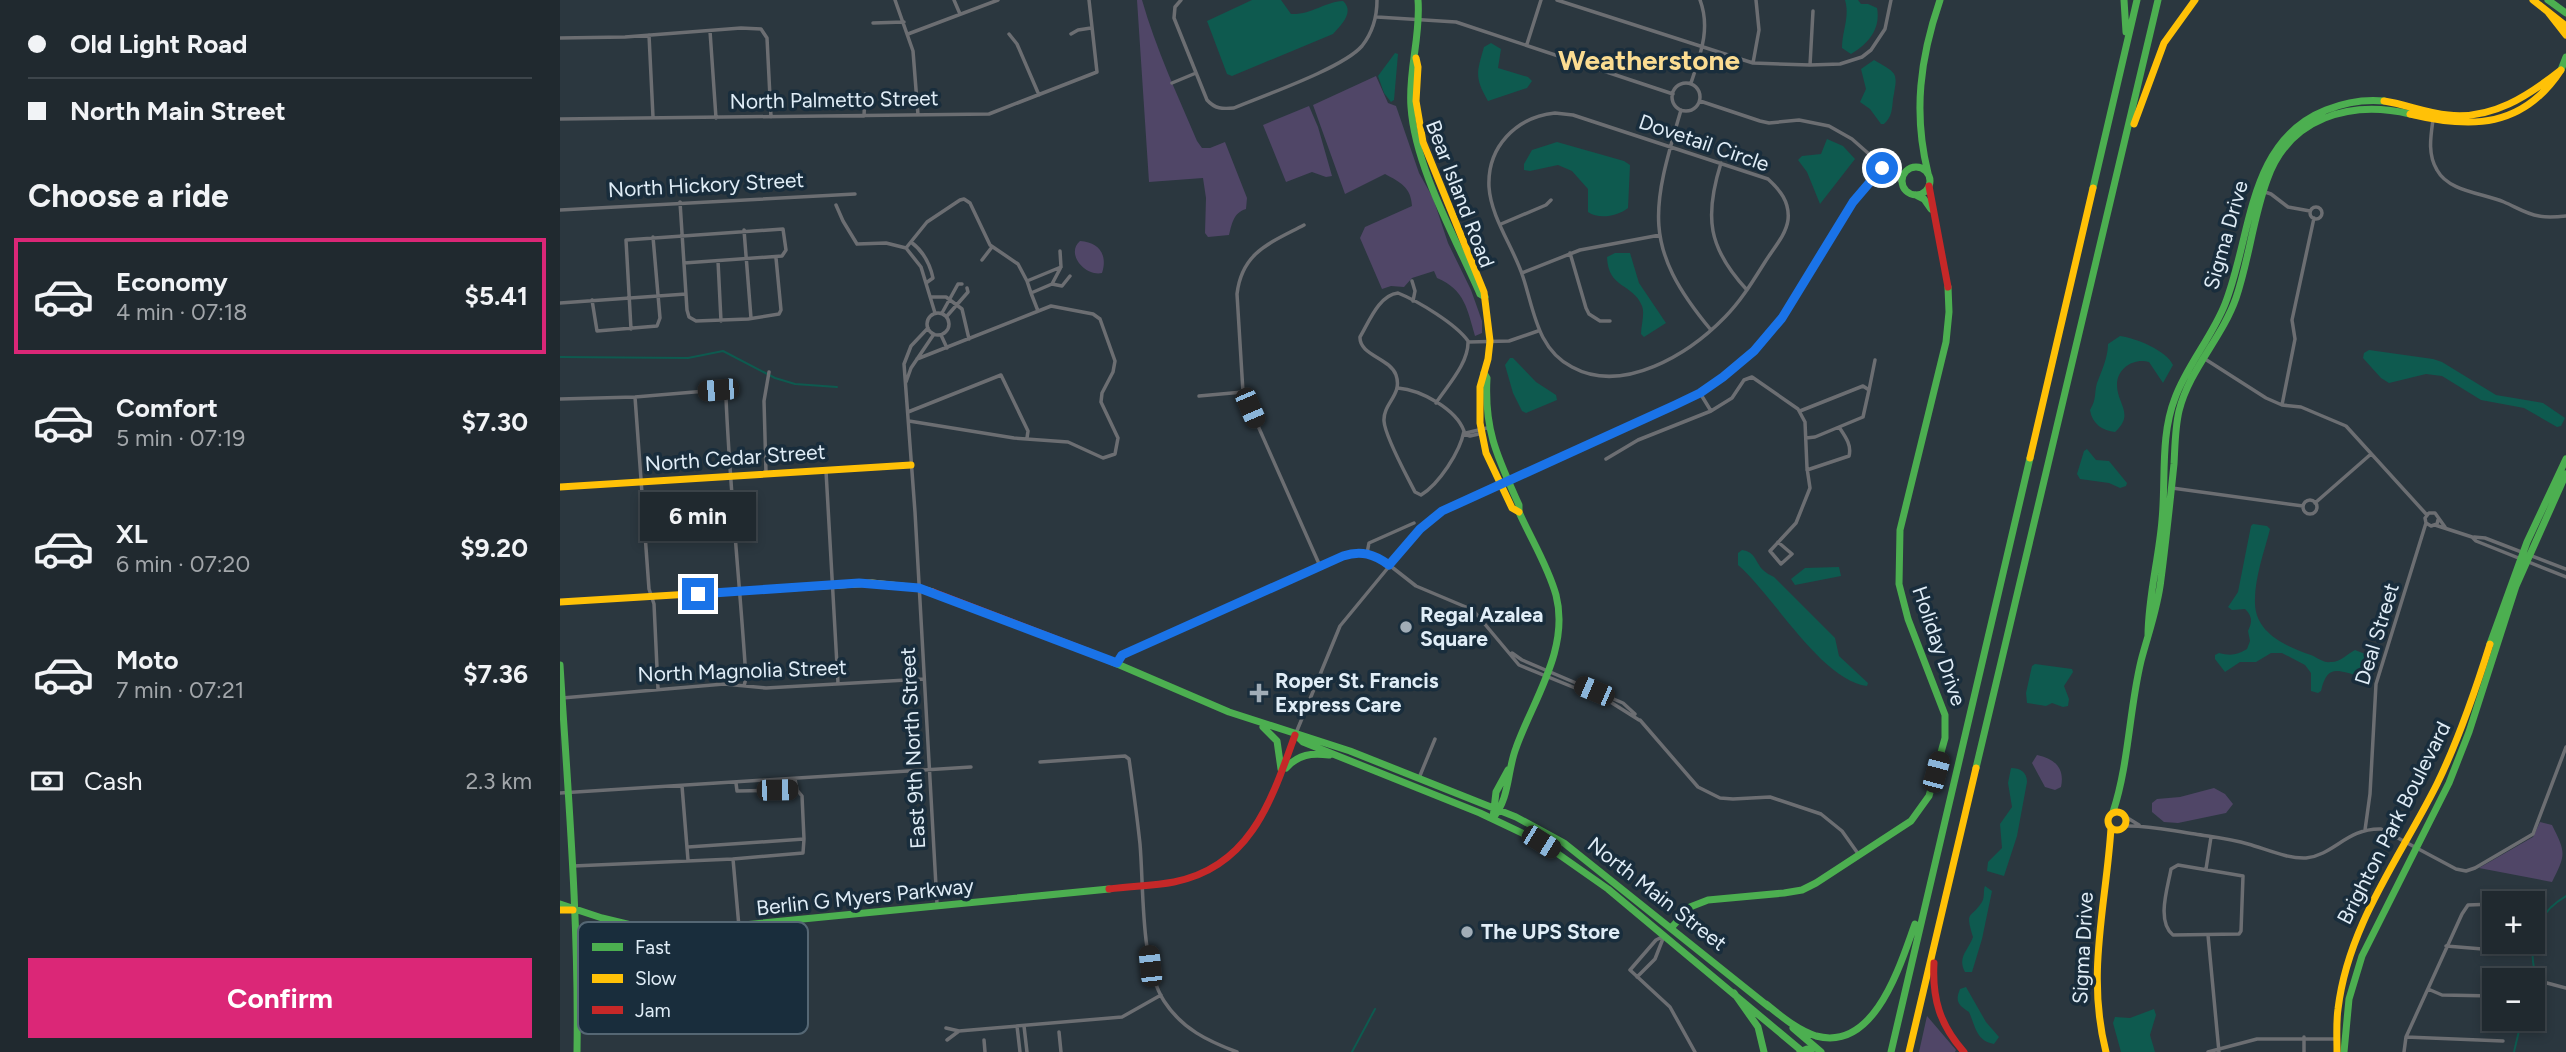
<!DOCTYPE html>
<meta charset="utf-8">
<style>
body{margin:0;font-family:Figtree,sans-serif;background:#2d353b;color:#f1f3f6;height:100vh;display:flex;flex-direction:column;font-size:26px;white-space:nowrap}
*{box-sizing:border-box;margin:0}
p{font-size:23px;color:#a2a6aa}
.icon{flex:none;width:38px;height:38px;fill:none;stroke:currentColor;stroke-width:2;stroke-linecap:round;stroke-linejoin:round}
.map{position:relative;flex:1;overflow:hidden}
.sheet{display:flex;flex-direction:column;background:#20292f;width:560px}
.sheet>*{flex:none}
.top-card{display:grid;align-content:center;height:154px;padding:0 28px;background:#20292f}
.fabs{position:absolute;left:1922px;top:891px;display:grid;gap:14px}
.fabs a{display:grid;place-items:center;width:63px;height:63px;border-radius:0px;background:#20292f;box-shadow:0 4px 10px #0003,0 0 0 2px #3d454b;font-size:35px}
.end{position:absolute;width:32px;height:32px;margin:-16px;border:9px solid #1a73e8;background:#fff;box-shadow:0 0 0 4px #fff}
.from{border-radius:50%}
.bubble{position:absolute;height:49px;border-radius:0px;background:#20292f;box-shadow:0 4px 10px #0003,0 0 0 2px #3d454b;font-size:23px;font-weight:700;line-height:49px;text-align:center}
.car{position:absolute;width:21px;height:42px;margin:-21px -10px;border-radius:9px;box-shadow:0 0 5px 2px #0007;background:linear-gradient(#222 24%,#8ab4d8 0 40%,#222 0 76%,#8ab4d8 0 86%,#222 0)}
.top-card b{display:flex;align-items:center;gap:24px;height:66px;font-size:26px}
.top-card b+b{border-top:2px solid #3d454b}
.top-card i{width:18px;height:18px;background:#f1f3f6}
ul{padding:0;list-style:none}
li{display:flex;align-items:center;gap:21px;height:116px;margin:0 14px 10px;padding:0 14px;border:4px solid transparent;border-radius:0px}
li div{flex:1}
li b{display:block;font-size:26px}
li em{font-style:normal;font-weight:700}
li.active{border-color:#db2777}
li>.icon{width:63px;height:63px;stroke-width:1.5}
h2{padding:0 28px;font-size:32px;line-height:84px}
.pay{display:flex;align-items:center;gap:18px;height:77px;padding:0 28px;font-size:26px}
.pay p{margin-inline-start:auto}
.action{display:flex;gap:14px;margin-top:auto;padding:14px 28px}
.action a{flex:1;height:80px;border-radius:0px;background:#db2777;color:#fff;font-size:28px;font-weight:700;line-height:80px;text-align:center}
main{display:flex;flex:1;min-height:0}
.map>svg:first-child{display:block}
</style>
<main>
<section class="sheet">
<div class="top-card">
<b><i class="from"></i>Old Light Road</b>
<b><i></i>North Main Street</b>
</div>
<h2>Choose a ride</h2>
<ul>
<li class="active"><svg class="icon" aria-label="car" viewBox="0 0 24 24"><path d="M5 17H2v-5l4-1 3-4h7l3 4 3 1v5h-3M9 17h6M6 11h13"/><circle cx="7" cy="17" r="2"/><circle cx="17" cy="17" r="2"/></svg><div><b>Economy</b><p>4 min · 07:18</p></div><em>$5.41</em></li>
<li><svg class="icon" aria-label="car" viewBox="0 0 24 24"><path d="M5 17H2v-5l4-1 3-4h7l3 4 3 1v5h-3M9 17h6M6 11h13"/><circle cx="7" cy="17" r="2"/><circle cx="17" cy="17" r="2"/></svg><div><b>Comfort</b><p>5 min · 07:19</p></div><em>$7.30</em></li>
<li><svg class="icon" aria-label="car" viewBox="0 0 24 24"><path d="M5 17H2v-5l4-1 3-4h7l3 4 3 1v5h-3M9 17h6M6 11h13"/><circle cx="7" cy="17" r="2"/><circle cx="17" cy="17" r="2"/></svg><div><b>XL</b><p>6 min · 07:20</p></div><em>$9.20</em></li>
<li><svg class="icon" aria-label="car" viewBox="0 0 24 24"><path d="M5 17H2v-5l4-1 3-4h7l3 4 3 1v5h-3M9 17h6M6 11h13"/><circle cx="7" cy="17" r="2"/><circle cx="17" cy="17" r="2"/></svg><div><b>Moto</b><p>7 min · 07:21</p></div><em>$7.36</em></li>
</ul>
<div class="pay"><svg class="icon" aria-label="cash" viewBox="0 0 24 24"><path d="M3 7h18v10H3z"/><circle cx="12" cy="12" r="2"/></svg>Cash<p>2.3 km</p></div>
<div class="action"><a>Confirm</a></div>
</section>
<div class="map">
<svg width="2006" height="1052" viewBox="0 0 2006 1052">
<rect width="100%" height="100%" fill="#2b373f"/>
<!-- green -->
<path fill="#504667" d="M577 0H582C596 49 617 94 637 141L642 148H650L665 142 687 198 686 209C673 213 672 224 669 235L648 237 645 233 646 198 643 178 589 182Z
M816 76 828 103 836 106 859 173 873 198 888 243 911 290 922 321V333L915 336C907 309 905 290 877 278L874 271 852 278 844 287 831 286 822 289 800 238 805 227 852 206C851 187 840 182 825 174L785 194 753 105Z
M749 106 758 127 772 176 766 177 752 172 726 182 703 125Z
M520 241C539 242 548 255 542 273 526 277 505 254 520 241Z
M1477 755C1495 759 1505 768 1501 787L1495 790 1485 787 1472 763Z
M1654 788 1665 794 1673 804 1666 813 1618 823 1604 822 1592 812V803L1597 799 1620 797Z
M1980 822 1992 825C2006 853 2006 854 1992 882L1919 868 1973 837Z
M1367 1016 1396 1050 1395 1052H1359Z"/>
<!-- water -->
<path fill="#0e5a4f" d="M692 0H721L731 14C751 15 764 2 783 1 795 12 781 25 773 34L672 76 667 74 647 21Z
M1285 0H1298L1301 4H1308L1317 8C1321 29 1308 44 1291 54L1282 48C1282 31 1290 17 1285 0Z
M931 43 941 49 938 68 968 77 972 81 967 88 928 101C914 77 917 72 924 47Z
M835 53 838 54 834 100 831 102 824 93 818 76Z
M1314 60C1338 74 1338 72 1333 99 1332 109 1332 117 1324 124H1321L1310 109 1300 102 1306 89 1301 69Z
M1267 139 1283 146 1295 159 1260 204 1247 172 1238 160 1242 156 1261 154Z
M997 142 1064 161 1070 165 1068 208C1058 216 1039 220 1028 212V189L1012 171 998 165 970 171 964 170V164L972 150Z
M1055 253H1070L1079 283 1106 323 1084 337 1081 334C1081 326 1085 314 1082 306 1073 283 1048 289 1047 257Z
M1560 336C1576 338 1607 351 1613 365L1603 383 1589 362C1574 358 1557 368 1557 385 1557 404 1575 414 1555 432 1543 431 1532 424 1530 410 1537 398 1534 393 1537 383 1542 370 1548 357 1548 344Z
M1809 350 1873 359 1882 362 1936 395 1983 403 2005 418 2001 426 1997 427 1964 408 1921 400 1882 376 1866 374 1829 383 1821 378 1803 358 1804 353Z
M950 358H953L976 382 996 395 997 400 966 413 962 411 953 393 945 365Z
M1527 449 1536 460 1549 461 1567 483 1566 486 1560 488 1549 483 1520 479 1517 474 1524 451Z
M1693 524 1707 526 1710 529C1704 553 1694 579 1695 604 1696 634 1728 647 1751 655 1758 658 1763 663 1771 662 1781 662 1787 654 1795 650L1805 654 1803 674 1799 676C1777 670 1767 664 1761 691L1758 693 1751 691V673L1745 665 1722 653H1711L1696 662H1680L1665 672 1655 659V655L1659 653C1671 656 1677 655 1687 649L1690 641 1688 631C1692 622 1693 617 1685 609L1672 610 1668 607 1678 592 1691 526Z
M1182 550C1196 552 1195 562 1203 570 1206 573 1210 575 1214 577L1275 638 1279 656 1308 683 1307 686C1261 680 1213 595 1178 565V553Z
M1279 567 1281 576 1235 585 1231 579 1245 568Z
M1475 664 1512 669 1513 672 1504 686 1509 699 1508 706 1503 707 1492 703 1486 706 1467 703 1466 693 1472 666Z
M1451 768C1460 768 1467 772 1467 782L1457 836 1444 876 1427 871 1428 862 1442 848 1440 824 1452 807 1448 783Z
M1425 886 1432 891 1422 939 1412 972H1405C1397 957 1408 951 1413 937 1405 910 1410 920 1422 902 1425 897 1423 890 1425 886Z
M1406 987 1426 1022 1439 1037 1434 1044C1416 1041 1415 1025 1409 1012 1398 1005 1395 1001 1400 989Z
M1594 1009 1596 1015 1590 1035 1595 1052H1561L1553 1023 1555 1017 1570 1018Z"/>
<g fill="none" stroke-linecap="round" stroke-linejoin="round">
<!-- stream -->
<path stroke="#0e5a4f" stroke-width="2" d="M0 357 128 358 163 351 215 378 235 384 277 387
M1972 1002 1977 994C1978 982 1974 972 1973 961 1970 932 1982 910 2006 896
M792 1052 815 1009
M1954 1052 1962 1018"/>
<!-- street -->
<path stroke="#6c6e72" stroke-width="3.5" d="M335 0 353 51 358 115
M394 0 400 14
M621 0 615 7 614 18 647 100C655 109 662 109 674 108 705 95 783 68 802 46 813 32 817 17 817 0
M997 0 1193 63 1250 65 1280 64 1302 57 1311 50 1325 29 1331 0
M817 17 896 22 1113 94
M313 23 344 22
M150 31 156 118
M348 34 438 0
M449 34 457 44 479 95
M511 34 518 30 531 28
M89 35 93 117
M0 38 65 37 181 28 201 29 207 38 211 117
M967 44 981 0
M1193 63 1199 30 1196 0
M1250 65 1253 11
M612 83 636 73
M1131 83C1140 55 1151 29 1140 0
M1112 97a14 14 0 1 1 28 0a14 14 0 1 1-28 0Z
M1140 101 1200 121 1209 123 1239 120 1269 126 1292 139 1343 184
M1121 110C1092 209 1081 246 1151 330
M1874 112C1872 131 1866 152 1877 170 1889 192 1923 193 1944 202 1956 207 1966 214 1979 216 1988 218 1997 217 2006 216
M995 113 1013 115 1208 179C1220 190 1230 202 1228 220 1226 235 1213 249 1205 262 1193 281 1181 301 1165 317 1129 354 1063 395 1012 367 977 349 974 310 963 277 954 248 931 218 929 187 927 147 956 117 995 113Z
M304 116 305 94
M0 119 429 114 537 72 529 0
M1161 163C1144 217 1148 248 1187 290
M1334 176 1347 171
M1696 189 1711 194 1728 207 1750 211
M120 202 127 310 129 317 136 321 188 319 219 314 221 310 216 258
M276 205 283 221 297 244 326 243 346 248
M1750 213a6 6 0 1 1 12 0a6 6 0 1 1-12 0Z
M0 210 295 194
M941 224 986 205 991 200
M744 225C710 243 682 252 677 294L683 392 760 566
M184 230 191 318
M351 242C363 251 370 264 373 278L366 283
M1010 253 1026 308 1029 314 1040 321H1050
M422 260 432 247
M158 261 161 321
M962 273 1020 250 1100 235
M852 281 855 291 853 301
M492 284 501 267 500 251
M471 293 467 281 501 267
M371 297H386L402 309 409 339
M32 300 37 331 97 326 100 318 93 237
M0 303 126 294
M478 311 471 293 492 284 502 286 510 276
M367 324a11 11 0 1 1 22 0a11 11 0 1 1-22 0Z
M375 313 361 267 346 248 367 222 400 200 404 199 410 203 430 245 458 264 467 281
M382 313 398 284H402
M387 316 408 292 407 288
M368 328 351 346 344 364 355 512 377 904
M71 329 66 240 223 229 226 250 222 256 124 263
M381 335 387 348
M909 342 949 341 978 331
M1645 359 1706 398 1722 405 1741 407 1786 426 1867 515
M346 382 351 368 374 334
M838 388C861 390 896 409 904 431 900 452 879 484 861 495L855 492C847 476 825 437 824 421 823 403 843 395 836 375 830 358 799 355 800 337 809 322 819 295 838 293 858 301 896 324 908 341 909 363 887 386 876 403
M1309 390 1315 360
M1140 393 1151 411 1172 398 1184 380 1192 377 1238 409 1245 422 1247 468 1250 488 1236 523 1210 551 1221 564 1232 554 1218 542
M639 396 683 392
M75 397 89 589 94 604 98 689
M0 399 75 397 158 390 163 392 166 398C170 492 180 584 186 678L184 686
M1722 405 1735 339 1732 320 1754 218
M1240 411 1303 386 1309 390 1303 417 1279 427C1285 436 1292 445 1289 456L1247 470
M348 412 441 375 468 431 467 438
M349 421 454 438 508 442 543 458 555 454 558 438 541 402 542 393 553 372 555 361 540 319 533 314 491 306 357 359
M906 433 927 428
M904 434 910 436 923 433
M1246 438 1255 437 1279 427
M1046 459 1078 440 1151 411
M266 471 278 683
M206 473 204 401 209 372
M1612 488 1743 506
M1743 507a7 7 0 1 1 14 0a7 7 0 1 1-14 0Z
M1755 503 1811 454
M1878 520 1877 524 1871 526 1866 523 1865 518 1869 513H1875L1885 527
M1875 525 1912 537 1916 541 2006 577
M1914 537 1925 538 2006 569
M807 553 809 543 854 523
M952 653 962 660 1063 703 1075 714
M558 662 562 655 760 566 794 553H806L819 557 856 586 913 610 959 665 1052 703 1079 720
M2 698 164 684 206 688 364 679
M1080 720 1138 787 1160 798 1173 799 1210 797 1261 814 1282 831 1299 855
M736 733 780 626 860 529 875 516 897 503C946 482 994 459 1043 437 1101 410 1162 389 1206 339 1251 286 1273 219 1322 168
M480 762 565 756 569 759C573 787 577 816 580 844 584 889 580 963 604 1001 622 1029 648 1041 677 1052
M859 778 875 739
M235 779 237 790 242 796 244 839
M176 783 177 791 237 790
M122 786 128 860
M0 793 411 767
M1566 817 1579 825
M1565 826C1589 825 1612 831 1635 834 1653 837 1671 839 1688 844 1706 849 1728 859 1746 858 1774 855 1787 828 1821 829L1896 869 1906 871 1915 868 1973 834 2006 747
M1805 830 1810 794 1816 684 1866 523
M128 847 244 839 243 853 173 859
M1618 865 1683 876 1681 931 1679 934 1613 935C1596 921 1608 887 1611 869Z
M13 866 173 859 179 927
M1646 869 1651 837
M1972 906 1984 907
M1648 935 1659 1052
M1104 936 1096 940 1070 970 1110 1007 1135 1052
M1886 946 1971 953
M1077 977 1095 959 1104 936
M1987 983 2006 988
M1868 989 1882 995 1934 996
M457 1026 460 1052
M464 1026 467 1052
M386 1028 399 1031 562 1017 601 995
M499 1032 501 1052
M1744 1037V1052
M1846 1037 1943 1041
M387 1040 399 1031
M424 1040 425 1052
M1648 1052 1697 1039H1777
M1844 1052 1846 1037 1902 914 1908 905 1934 904"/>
<!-- fast -->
<path stroke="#4caf50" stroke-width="7" d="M858 0C861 36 848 71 851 107 855 167 896 239 920 294L925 297
M1564 0 1566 32
M1988 0 2006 13
M2001 70 2006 57
M1342 181a14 14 0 1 1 28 0a14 14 0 1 1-28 0Z
M1368 173C1353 113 1360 58 1380 0
M1533 188 1577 0
M1356 195 1364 199 1371 209
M924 373 927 378C924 431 938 458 959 505V512C971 539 988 566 996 595 1010 649 973 700 956 748 947 771 950 798 933 818
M1588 636C1588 597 1599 558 1602 520 1606 480 1600 436 1615 398 1627 365 1652 337 1665 304 1692 236 1687 141 1766 110 1786 102 1803 99 1824 101
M1930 644 1967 542 2006 459
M527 651 669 712 790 751 956 817 1004 843 1209 1007
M0 665C8 794 19 923 17 1052
M703 727 717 741 721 769
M737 736 743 742 920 813 981 842 1048 889 1243 1052
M726 768C739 754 751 753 769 755
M1416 768 1598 0
M1553 812C1569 763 1569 711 1581 661 1588 634 1598 608 1601 579 1606 541 1610 502 1614 464 1615 447 1615 428 1619 411 1629 370 1662 338 1676 298 1689 260 1693 218 1707 180 1729 117 1791 100 1850 114
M933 818 936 792 948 770
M0 904 42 918 71 925 142 929 549 889
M1112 927 1130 907 1148 900 1224 893 1242 890 1256 883 1351 821 1369 796 1385 738V715L1348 619 1339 584 1340 530 1386 342 1389 312 1388 287
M1174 993 1198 1027 1204 1052
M1206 1004C1221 1016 1237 1030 1256 1036 1315 1052 1340 965 1355 924
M1233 1028 1261 1052
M1240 1052 1247 1049 1251 1052
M1331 1052 1470 458
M1784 1052 1789 999 1802 956 1889 783 1909 732 1956 586 2006 474"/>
<!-- slow -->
<path stroke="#ffc107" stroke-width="7" d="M1973 0 2006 26
M1988 12 2006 35
M856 58 858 67 856 101 863 142 924 292 930 341 928 359 920 387V423L926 453 952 508 959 512
M1824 101C1845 104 1866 113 1888 115 1932 120 1968 96 2001 70 1963 128 1912 129 1850 114
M1574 124 1604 43 1635 0
M1470 458 1533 188
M0 487 351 465
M0 602 312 583 359 588 373 592
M1548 821a9 9 0 1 1 18 0a9 9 0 1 1-18 0Z
M0 910H13
M1349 1052 1416 768
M1546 1052C1526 974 1546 906 1551 828
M1777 1052C1777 1038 1776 1023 1778 1009 1788 925 1840 858 1877 784 1899 739 1915 692 1930 644"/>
<!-- jam -->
<path stroke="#c62828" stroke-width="7" d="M1369 186 1388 287
M373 592 527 651
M549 889C570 886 593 886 614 882 691 867 712 799 735 735
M1374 963C1372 999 1380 1025 1404 1052"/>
</g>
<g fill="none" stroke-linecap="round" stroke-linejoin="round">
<!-- route -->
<path stroke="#1a73e8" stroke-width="9" d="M138 594 299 583 359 588 557 663 562 655 783 556C801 550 814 554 829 565L860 529 882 511 1115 405 1140 393 1163 377 1194 351 1222 318 1293 202 1322 168"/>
</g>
<!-- markers -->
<g fill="#a1adb7" stroke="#192d3c" stroke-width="2.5">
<circle cx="846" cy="627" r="7"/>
<path d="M695.5 682.5h7v7h7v7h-7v7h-7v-7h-7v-7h7z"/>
<circle cx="907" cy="932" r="7"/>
</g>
<g text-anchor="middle" stroke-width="7" stroke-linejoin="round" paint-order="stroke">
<!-- street labels -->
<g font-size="21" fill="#e0edf7" stroke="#192d3c">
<text transform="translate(274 100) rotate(-1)" y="7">North Palmetto Street</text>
<text transform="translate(1144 143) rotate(19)" y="7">Dovetail Circle</text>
<text transform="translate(146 185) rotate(-3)" y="7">North Hickory Street</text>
<text transform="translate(900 194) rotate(69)" y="7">Bear Island Road</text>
<text transform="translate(1666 235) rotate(-74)" y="7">Sigma Drive</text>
<text transform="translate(175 458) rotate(-4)" y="7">North Cedar Street</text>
<text transform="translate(1817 634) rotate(-73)" y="7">Deal Street</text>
<text transform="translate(1379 646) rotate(71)" y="7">Holiday Drive</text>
<text transform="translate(182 671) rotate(-2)" y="7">North Magnolia Street</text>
<text transform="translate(353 748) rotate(-93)" y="7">East 9th North Street</text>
<text transform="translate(1834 823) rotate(-63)" y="7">Brighton Park Boulevard</text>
<text transform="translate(1097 894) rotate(38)" y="7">North Main Street</text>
<text transform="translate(305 897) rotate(-6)" y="7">Berlin G Myers Parkway</text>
<text transform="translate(1523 948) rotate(-87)" y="7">Sigma Drive</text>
</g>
<!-- poi labels -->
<g font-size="21" font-weight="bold" fill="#e0edf7" stroke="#192d3c" text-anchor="start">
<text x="860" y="622">Regal Azalea<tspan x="860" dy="24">Square</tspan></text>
<text x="715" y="688">Roper St. Francis<tspan x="715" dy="24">Express Care</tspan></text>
<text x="921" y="939">The UPS Store</text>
</g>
<!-- district labels -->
<g font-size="28" font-weight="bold" fill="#fbdc91" stroke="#192d3c">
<text x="1089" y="70">Weatherstone</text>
</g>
</g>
<!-- legend -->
<rect x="18" y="922" width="230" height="112" rx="10" fill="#192d3c" stroke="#556774" stroke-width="2"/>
<rect x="32" y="943" width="31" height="8" fill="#4caf50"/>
<rect x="32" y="974" width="31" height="9" fill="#ffc107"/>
<rect x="32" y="1006" width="31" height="8" fill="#c62828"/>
<g font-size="19" fill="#e0edf7">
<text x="75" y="954">Fast</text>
<text x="75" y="985">Slow</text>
<text x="75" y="1017">Jam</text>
</g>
</svg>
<div class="fabs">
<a>+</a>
<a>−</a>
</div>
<i class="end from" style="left:1322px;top:168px"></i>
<i class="end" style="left:138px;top:594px"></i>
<div class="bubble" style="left:80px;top:492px;width:116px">6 min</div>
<i class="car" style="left:158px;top:390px;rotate:265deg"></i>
<i class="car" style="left:690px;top:408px;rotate:157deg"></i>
<i class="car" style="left:1034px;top:691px;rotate:293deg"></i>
<i class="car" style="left:1376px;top:772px;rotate:15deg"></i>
<i class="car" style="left:217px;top:790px;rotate:89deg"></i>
<i class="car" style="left:981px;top:842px;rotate:122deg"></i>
<i class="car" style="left:590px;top:966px;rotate:354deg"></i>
</div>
</main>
